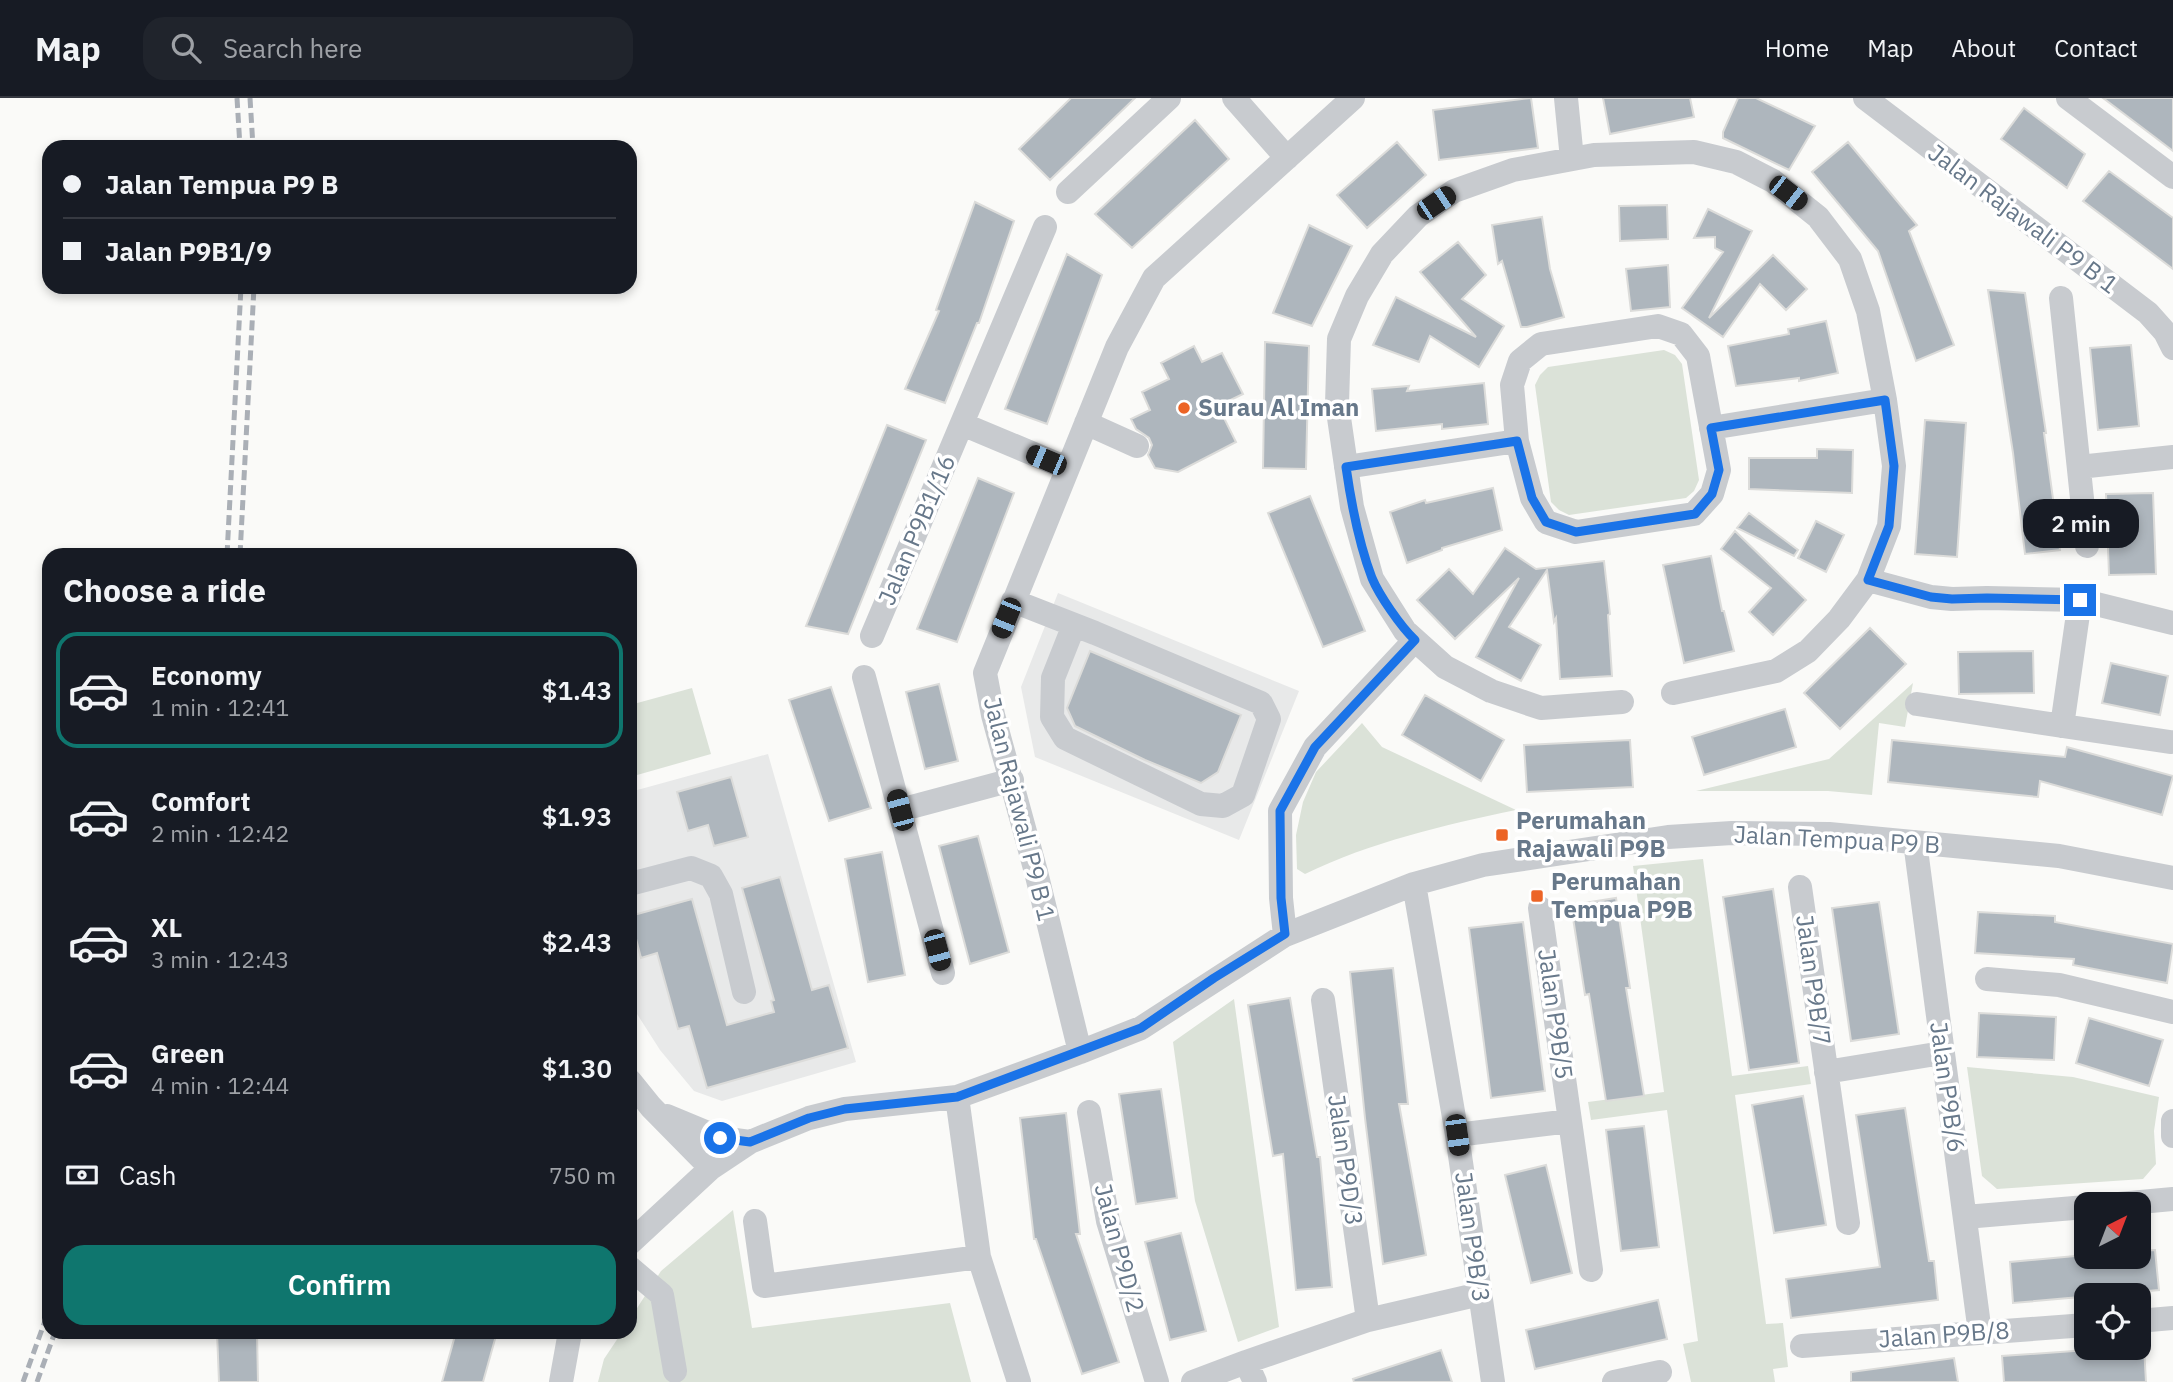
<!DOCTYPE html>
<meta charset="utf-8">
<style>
body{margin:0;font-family:"IBM Plex Sans",sans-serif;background:#20242c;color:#f1f3f6;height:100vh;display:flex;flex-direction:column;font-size:26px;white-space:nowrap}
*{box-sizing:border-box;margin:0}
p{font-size:23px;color:#9ea1a6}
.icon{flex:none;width:38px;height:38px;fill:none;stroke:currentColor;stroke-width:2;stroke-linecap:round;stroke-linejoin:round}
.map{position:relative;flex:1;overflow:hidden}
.drawer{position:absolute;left:42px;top:450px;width:595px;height:791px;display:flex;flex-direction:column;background:#171b24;border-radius:21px;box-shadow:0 4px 10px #0003}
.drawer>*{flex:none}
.guide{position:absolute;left:42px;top:42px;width:595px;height:154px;border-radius:21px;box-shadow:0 4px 10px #0003;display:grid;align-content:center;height:154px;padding:0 21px;background:#171b24}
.needle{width:46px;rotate:42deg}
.buttons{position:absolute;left:2074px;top:1094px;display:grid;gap:14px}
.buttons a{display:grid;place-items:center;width:77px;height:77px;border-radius:14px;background:#171b24;box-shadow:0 4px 10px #0003;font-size:35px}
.end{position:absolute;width:32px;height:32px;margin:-16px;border:9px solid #1a73e8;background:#fff;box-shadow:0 0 0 4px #fff}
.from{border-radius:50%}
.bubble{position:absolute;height:49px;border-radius:21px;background:#171b24;box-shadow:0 4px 10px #0003;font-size:23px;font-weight:600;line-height:49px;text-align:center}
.car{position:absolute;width:21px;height:42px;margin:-21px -10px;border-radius:9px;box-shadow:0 0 5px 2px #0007;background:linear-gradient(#222 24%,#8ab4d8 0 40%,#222 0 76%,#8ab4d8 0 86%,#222 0)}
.guide b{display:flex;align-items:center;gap:24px;height:66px;font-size:26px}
.guide b+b{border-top:2px solid #363941}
.guide i{width:18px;height:18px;background:#f1f3f6}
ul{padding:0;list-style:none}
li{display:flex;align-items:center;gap:21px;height:116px;margin:0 14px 10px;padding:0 7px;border:4px solid transparent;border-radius:21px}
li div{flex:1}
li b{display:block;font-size:26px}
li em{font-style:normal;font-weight:600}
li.active{border-color:#0f766e}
li>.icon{width:63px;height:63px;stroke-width:1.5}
h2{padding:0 21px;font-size:32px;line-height:84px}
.pay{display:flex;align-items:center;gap:18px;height:77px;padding:0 21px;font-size:26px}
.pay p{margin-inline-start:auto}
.button{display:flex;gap:14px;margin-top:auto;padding:14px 21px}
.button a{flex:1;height:80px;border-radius:21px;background:#0f766e;color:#fff;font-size:28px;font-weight:600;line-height:80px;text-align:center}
header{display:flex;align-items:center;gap:42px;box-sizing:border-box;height:98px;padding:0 35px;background:#171b24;border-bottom:2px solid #363941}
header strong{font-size:33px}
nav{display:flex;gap:38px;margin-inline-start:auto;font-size:24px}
.search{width:490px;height:63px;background:#20242c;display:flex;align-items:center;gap:18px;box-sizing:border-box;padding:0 24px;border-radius:21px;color:#9ea1a6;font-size:26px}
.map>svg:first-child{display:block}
</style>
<header>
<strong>Map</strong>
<div class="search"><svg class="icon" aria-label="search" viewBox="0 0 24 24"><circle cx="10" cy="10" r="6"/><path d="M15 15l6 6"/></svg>Search here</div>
<nav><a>Home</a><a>Map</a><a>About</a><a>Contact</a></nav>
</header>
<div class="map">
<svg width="2173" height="1284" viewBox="0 0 2173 1284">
<rect width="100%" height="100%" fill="#fafaf8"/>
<!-- built -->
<path fill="#e8e9e9" d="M1058 495 1299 593 1239 742 1035 659 1021 589Z
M768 656 856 964 722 1003 694 993 660 952 630 905V694Z"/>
<!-- green -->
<path fill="#dbe2d8" d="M1664 252 1675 257 1682 266 1699 382 1694 393 1686 400 1569 417 1559 412 1551 404 1535 287 1540 277 1548 269Z
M1913 585 1905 629 1879 625 1872 697 1828 693H1696L1829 661Z
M692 590 711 656 630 679V607Z
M1362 625 1382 649 1516 712C1444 727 1371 744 1305 776L1297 771 1296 737 1303 704 1316 674Z
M1703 761 1732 978 1808 968 1811 986 1735 997 1766 1226 1783 1225 1788 1269 1773 1271 1775 1284H1691L1683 1246 1698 1243 1667 1012 1591 1022 1588 1004 1664 994 1633 768Z
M1234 901 1279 1229 1238 1244 1195 1103 1173 944Z
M1967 969 2073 979 2159 999 2154 1033 2156 1066 2143 1081 1997 1091 1982 1078Z
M733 1112 752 1230 950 1205 971 1284H598L604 1261 622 1234H630V1221L661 1173Z"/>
<!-- building -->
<path fill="#aeb6bd" stroke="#dcdcda" stroke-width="2" d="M1071 0H1135L1050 82 1019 51Z
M1531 0 1538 50 1439 62 1433 12Z
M1603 0H1690L1694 19 1610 36Z
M1738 0H1756L1815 28 1789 72 1723 40V34Z
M2103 0H2173V53L2152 37Z
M2024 10 2085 56 2067 90 2001 41Z
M1195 22 1229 61 1132 150 1095 116Z
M1397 44 1426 77 1367 130 1337 97Z
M1848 44 1917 127 1909 133 1954 247 1916 263 1878 153 1812 74Z
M2109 73 2173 120V171L2083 103Z
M975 104 1014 123 979 225H977L945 305 905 291 939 213 936 212Z
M1667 107 1668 141 1620 143 1619 108Z
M1708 111 1752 133 1709 220 1773 157 1807 191 1786 212 1760 186 1723 239 1682 210 1723 154 1715 150V139L1694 140Z
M1542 119 1550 171 1564 219 1527 229H1521L1502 163 1498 166 1492 127Z
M1309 127 1352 148 1312 228 1273 215Z
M1458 144 1486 177 1462 201 1504 228 1479 269 1430 238 1419 264 1373 247 1396 199 1476 239 1420 174Z
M1067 156 1102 177 1047 326 1005 311Z
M1668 167 1670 209 1631 213 1626 171Z
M1988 192 2025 195 2046 335H2044L2060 452 2025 456 2013 355Z
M1826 223 1838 275 1799 283V280L1736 288 1728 248 1789 236 1788 231Z
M1265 244 1309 248 1306 371 1263 370Z
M2131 247 2139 328 2098 332 2090 250Z
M1194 248 1202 264 1222 255 1243 296 1218 308 1236 344 1178 374 1155 370 1148 357 1152 347 1149 340 1136 331 1131 321 1150 312 1142 294 1169 281 1161 265Z
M1484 285 1488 326 1442 331V326L1376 333 1372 291 1409 288 1407 293Z
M1925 322 1966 325 1957 459 1915 456Z
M887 327 926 342 848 536 806 528Z
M1817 351 1853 352 1852 395 1749 391V360H1817Z
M978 380 1014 395 957 544 917 531Z
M1493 390 1502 432 1442 450V452L1407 465 1390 414 1425 402 1426 405Z
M2153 395 2156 476 2109 477 2106 396Z
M1310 398 1365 533 1323 549 1268 415Z
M1749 415 1798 452 1794 458 1737 430Z
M1816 423 1844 437 1826 474 1798 460Z
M1735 433 1806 502 1773 537 1749 514 1771 490 1721 451Z
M1505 450 1536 471 1604 463 1610 516 1608 517 1612 578 1560 581 1556 520 1554 524 1547 472 1509 529 1541 547 1521 583 1476 559 1519 480 1455 541 1417 502 1449 471 1473 496Z
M1711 458 1722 513H1724L1734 553 1684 565 1663 467Z
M1870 530 1906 566 1840 631 1804 595Z
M1090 553 1241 617 1218 674 1201 685 1145 662 1075 628 1067 610Z
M2033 553 2034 595 1959 596 1958 554Z
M2111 565 2168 578 2160 617 2102 605Z
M939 586 958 663 925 671 906 594Z
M831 589 871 710 829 723 789 602Z
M1425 597 1504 642 1481 683 1402 637Z
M1785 611 1796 649 1704 677 1692 639Z
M1630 642 1633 689 1527 694 1524 647Z
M1892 642 2065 659 2067 649 2173 678 2162 717 2040 683 2038 699 1888 684Z
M731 679 748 739 714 748 708 727 688 733 677 694Z
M978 738 1009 854 970 866 939 748Z
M882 754 905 877 868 884 845 761Z
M780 779 812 892 829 887 848 950 707 990 689 928 678 931 657 855 641 860 630 818 692 801 727 927 774 914 771 903 774 902 742 790Z
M1773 791 1799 965 1749 972 1723 799Z
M1616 800 1630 890H1626L1644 998 1606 1003 1589 896 1585 897 1571 807Z
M1879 804 1899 936 1851 943 1832 810Z
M1978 814 2055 818V824L2173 846 2167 885 2073 867 2074 861 1975 855Z
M1523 824 1545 993 1491 1000 1469 830Z
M1393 870 1408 1006H1399L1426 1157 1383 1166 1365 1020 1350 874Z
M1290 900 1317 1059H1320L1332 1189 1296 1192 1283 1056 1273 1058 1248 907Z
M1979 915 2056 919 2054 962 1977 959Z
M2089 920 2163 942 2149 988 2076 965Z
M1161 991 1177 1100 1136 1106 1119 996Z
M1803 998 1826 1127 1774 1135 1752 1007Z
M1905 1010 1929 1163H1934L1938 1202 1791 1220 1786 1181 1880 1169 1856 1017Z
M1066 1015 1080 1136H1076L1119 1264 1082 1276 1036 1141H1034L1020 1020Z
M1644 1028 1659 1149 1621 1153 1606 1032Z
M1546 1067 1572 1175 1531 1185 1505 1077Z
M1181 1135 1206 1233 1170 1242 1145 1144Z
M2155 1152 2159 1192 2013 1205 2010 1164 2086 1157 2138 1158V1153Z
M1658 1202 1667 1241 1535 1271 1526 1232Z
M217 1234H257L258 1284H219Z
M456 1234H497L483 1284H442Z
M2144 1248 2146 1284H2004L2002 1258Z
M1441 1252 1452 1284H1354L1353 1281Z
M1954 1260 1958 1284H1851V1274Z"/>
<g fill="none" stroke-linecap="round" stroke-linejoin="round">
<!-- minor -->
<path stroke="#c8cbcf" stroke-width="24" d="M1234 0 1287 60
M1566 0 1572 61
M1865 0 2148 215 2165 234 2173 250
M2068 0 2173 79
M1068 94 1169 0
M2061 200 2087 448
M1658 228 1681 236 1698 258 1719 372 1712 396 1694 416 1576 434 1546 424 1532 400 1517 343 1512 287 1520 263 1541 246Z
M1086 325 1137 348
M962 326 1067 370
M1711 330 1885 302
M1346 369 1517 343
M2079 369 2173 359
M1868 482 1931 499 1952 501 1987 500 2080 502 2173 525
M1013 503 1095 535 1261 605 1269 621 1243 697 1223 708 1201 706 1065 640 1052 619 1053 580 1074 527
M872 538 1045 129
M864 579 943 875
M1622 604 1541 610 1491 593 1445 569 1405 533 1372 481 1352 409 1337 306 1339 241 1357 198 1382 156 1418 118 1454 93 1513 72 1594 57 1694 54 1736 64 1773 83 1818 119 1850 161 1868 213 1885 302 1894 368 1889 428 1868 482 1839 521 1808 553 1776 573 1673 595
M1917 606 2170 644
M2062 628 2080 502
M900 712 1012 682
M1915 744 1980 1235
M630 786 691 770 711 778 721 796 744 894
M1414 786 1457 1037 1493 1284
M1800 789 1848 1125
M1540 810 1591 1172
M1285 837 1281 800 1280 713 1315 649 1415 542
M1987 881 2059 887 2173 914
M1323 902 1368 1222
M1080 954 1036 774 993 617 985 575 1117 249 1154 180 1353 0
M1826 974 1942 955
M630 983 651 1009 711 1070
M957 999 979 1159 1019 1284
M1089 1014 1108 1123 1157 1284
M667 1018 720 1040 750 1044
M2173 1023V1038
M1457 1037 1570 1023
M2119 1106 2173 1101
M1965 1119 2086 1109
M755 1123 764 1188 979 1159
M630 1145 711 1070 750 1044 809 1020 845 1011 957 999 1080 954 1141 930 1285 837 1414 786 1483 767 1668 739 1732 735 1829 736 2059 758 2173 780
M630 1170 662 1197 675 1273
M2138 1223 2173 1220
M1802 1248 2086 1227
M1246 1264 1255 1284
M561 1284 570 1234
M1193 1284 1246 1264 1368 1222 1480 1196
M1614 1284 1660 1274"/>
<!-- rail -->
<path stroke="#aaafb6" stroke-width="5" stroke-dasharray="10 5" stroke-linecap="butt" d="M237 0 240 49
M250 0 253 49
M227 457 241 189
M240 457 254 189
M23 1284 49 1212
M37 1284 55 1234"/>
</g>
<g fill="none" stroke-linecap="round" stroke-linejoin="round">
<!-- route -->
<path stroke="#1a73e8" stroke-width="9" d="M720 1040 750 1044 809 1020 845 1011 957 999 1141 930 1214 880 1285 836 1281 800 1280 713 1315 649 1415 542C1401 529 1379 497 1372 480 1359 446 1351 404 1346 369L1517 343 1532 400 1546 424 1576 434 1695 416 1712 396 1719 372 1711 330 1885 302 1894 368 1889 428 1868 482 1931 499 1952 501 1987 500 2080 502"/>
</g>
<!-- markers -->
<g fill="#ec6426" stroke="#fff" stroke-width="2.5">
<circle cx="1184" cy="310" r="7"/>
<rect x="1495" y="730" width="14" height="14" rx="3.5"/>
<rect x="1530" y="791" width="14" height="14" rx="3.5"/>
</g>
<g text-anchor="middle" stroke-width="7" stroke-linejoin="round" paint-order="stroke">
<!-- street labels -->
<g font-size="24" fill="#67788a" stroke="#fff">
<text transform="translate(2023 121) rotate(37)" y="8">Jalan Rajawali P9 B 1</text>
<text transform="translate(917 432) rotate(-67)" y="8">Jalan P9B1/16</text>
<text transform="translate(1019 711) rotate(76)" y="8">Jalan Rajawali P9 B 1</text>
<text transform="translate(1837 742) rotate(3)" y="8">Jalan Tempua P9 B</text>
<text transform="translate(1813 882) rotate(82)" y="8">Jalan P9B/7</text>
<text transform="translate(1555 916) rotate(82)" y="8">Jalan P9B/5</text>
<text transform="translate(1947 989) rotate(82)" y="8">Jalan P9B/6</text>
<text transform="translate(1345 1062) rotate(82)" y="8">Jalan P9D/3</text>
<text transform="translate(1472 1139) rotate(82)" y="8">Jalan P9B/3</text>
<text transform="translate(1119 1150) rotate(75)" y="8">Jalan P9D/2</text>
<text transform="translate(1944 1237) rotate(-4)" y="8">Jalan P9B/8</text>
</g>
<!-- poi labels -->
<g font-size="24" font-weight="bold" fill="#67788a" stroke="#fff" text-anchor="start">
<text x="1198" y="318">Surau Al Iman</text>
<text x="1516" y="731">Perumahan<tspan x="1516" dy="28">Rajawali P9B</tspan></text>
<text x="1551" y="792">Perumahan<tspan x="1551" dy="28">Tempua P9B</tspan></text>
</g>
</g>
</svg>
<div class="buttons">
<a><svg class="needle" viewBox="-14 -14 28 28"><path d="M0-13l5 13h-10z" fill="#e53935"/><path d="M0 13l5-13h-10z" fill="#9ea1a6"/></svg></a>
<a><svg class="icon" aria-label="locate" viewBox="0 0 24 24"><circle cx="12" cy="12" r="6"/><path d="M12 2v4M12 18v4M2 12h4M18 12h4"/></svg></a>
</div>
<i class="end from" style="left:720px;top:1040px"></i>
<i class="end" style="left:2080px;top:502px"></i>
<div class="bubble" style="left:2023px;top:401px;width:116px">2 min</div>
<i class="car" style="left:1788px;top:95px;rotate:128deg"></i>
<i class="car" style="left:1436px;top:105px;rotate:56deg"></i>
<i class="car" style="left:1046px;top:362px;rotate:293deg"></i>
<i class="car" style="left:1006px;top:520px;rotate:202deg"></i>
<i class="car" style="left:900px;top:712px;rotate:345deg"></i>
<i class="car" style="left:937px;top:852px;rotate:165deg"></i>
<i class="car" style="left:1457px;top:1037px;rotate:172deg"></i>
<div class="guide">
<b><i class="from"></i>Jalan Tempua P9 B</b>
<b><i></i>Jalan P9B1/9</b>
</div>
<section class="drawer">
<h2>Choose a ride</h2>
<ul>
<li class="active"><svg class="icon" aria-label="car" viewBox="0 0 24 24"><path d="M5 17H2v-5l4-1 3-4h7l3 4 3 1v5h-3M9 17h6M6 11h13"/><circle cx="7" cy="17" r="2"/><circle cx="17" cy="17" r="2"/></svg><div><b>Economy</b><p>1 min · 12:41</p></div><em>$1.43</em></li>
<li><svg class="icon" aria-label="car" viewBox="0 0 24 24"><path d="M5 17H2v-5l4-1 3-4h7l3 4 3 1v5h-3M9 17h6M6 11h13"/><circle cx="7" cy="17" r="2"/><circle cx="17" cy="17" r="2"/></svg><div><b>Comfort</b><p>2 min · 12:42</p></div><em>$1.93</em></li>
<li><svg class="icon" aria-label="car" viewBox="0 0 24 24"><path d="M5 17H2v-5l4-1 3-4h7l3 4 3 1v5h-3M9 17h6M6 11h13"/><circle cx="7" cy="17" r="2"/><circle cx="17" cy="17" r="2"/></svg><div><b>XL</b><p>3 min · 12:43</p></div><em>$2.43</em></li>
<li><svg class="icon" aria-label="car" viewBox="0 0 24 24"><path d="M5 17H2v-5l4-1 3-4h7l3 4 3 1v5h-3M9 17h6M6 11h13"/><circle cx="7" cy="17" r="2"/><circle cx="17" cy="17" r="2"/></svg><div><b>Green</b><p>4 min · 12:44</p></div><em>$1.30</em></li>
</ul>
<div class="pay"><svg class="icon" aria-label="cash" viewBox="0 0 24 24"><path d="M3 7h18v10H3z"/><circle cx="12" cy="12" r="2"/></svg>Cash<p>750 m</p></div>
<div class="button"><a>Confirm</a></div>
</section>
</div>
